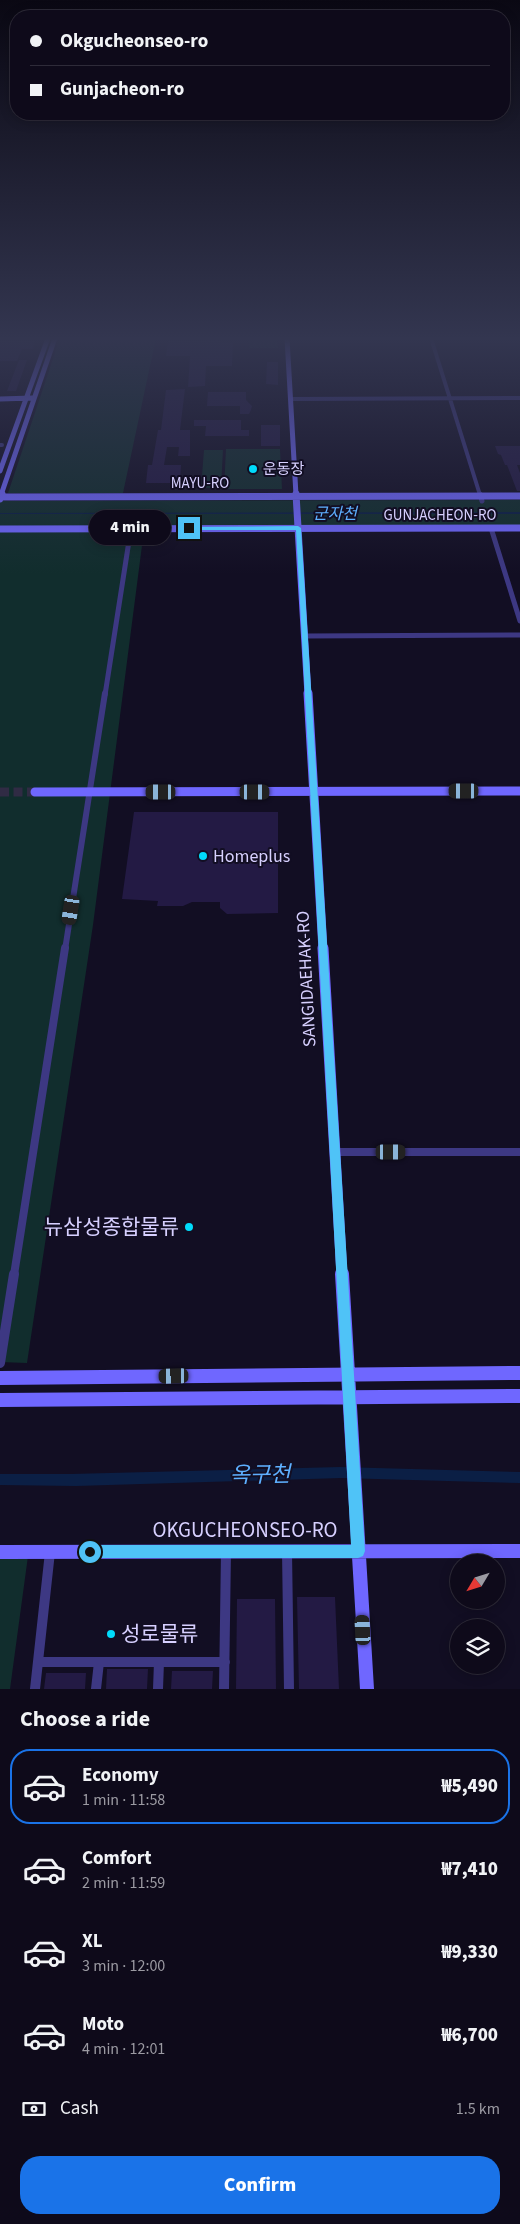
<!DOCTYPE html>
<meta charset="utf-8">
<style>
body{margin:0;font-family:"Source Sans 3","Noto Sans KR",sans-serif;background:#171323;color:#f1f3f6;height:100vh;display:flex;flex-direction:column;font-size:19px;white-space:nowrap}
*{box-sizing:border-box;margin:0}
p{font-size:16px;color:#9b9aa2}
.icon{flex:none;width:28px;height:28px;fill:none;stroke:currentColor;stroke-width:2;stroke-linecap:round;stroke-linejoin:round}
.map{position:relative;height:1689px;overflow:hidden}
.side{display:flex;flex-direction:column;background:#0e0a1a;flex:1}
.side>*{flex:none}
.top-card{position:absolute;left:10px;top:10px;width:500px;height:110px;border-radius:20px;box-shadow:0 2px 12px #0003,0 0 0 1px #2e2b39;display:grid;align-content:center;height:110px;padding:0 20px;background:#0e0a1a}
.needle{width:32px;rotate:232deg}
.fabs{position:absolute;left:450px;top:1554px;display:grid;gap:10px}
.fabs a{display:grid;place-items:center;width:55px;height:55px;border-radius:50%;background:#0e0a1a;box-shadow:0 2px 12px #0003,0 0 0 1px #2e2b39;font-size:25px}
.end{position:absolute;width:22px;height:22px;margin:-11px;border:6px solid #4fc3f7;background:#111;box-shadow:0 0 0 2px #111}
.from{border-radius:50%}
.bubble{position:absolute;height:35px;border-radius:18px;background:#0e0a1a;box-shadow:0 2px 12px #0003,0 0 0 1px #2e2b39;font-size:16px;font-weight:800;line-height:35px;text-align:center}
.car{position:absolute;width:15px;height:30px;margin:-15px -8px;border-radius:6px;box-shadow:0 0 4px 1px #0007;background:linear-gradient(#222 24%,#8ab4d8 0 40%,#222 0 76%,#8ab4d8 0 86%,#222 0)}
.top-card b{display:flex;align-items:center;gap:18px;height:48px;font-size:19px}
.top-card b+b{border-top:1px solid #2e2b39}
.top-card i{width:12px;height:12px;background:#f1f3f6}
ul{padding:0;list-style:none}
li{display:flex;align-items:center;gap:15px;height:75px;margin:0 10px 8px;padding:0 10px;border:2px solid transparent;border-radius:20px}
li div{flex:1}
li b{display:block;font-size:19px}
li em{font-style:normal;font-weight:800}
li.current{border-color:#1a73e8}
li>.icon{width:45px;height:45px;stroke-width:1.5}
h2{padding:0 20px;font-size:22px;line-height:60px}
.pay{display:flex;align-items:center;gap:12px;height:55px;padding:0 20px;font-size:19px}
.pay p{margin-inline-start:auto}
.cta{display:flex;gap:10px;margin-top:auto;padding:10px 20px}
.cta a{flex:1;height:58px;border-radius:20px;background:#1a73e8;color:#fff;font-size:20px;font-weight:800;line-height:58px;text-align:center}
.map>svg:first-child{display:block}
</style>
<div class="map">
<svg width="520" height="1689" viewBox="0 0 520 1689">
<rect width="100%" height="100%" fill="#120e23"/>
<!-- green -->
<path fill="#112d2d" d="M60 338H156L123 493H8Z
M250 338H277L278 348H249Z
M226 449H280L282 489H224Z
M204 450H223L221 488H201Z
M520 500V528L0 529V501Z
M144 530 93 925 27 1363 0 1362V532Z
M0 1556H28L10 1689H0Z"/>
<!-- water -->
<path fill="#0b1f45" d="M520 512V514H0V513Z
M340 1467 520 1472V1483L341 1478 76 1486 0 1485V1474H71Z"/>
<!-- building -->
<path fill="#231a44" d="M220 340V343H233L232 366H206L205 386 188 387 190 356H166L168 341Z
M0 341H35L33 349H22L17 361H0Z
M19 360H27L16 391H7Z
M267 362H278V385L266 384Z
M185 389 180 430H190V456H178L179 447H167L164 465H181L180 483H146L148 465H152L158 430H161L166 390Z
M208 392H246V400L252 406 251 410 249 414H240V406H207Z
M194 420H241V430H249V436H205L206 426H194Z
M261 425H280V446H261Z
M495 446H520V465H517L520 473V491H517L507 465H505L501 455 498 454Z
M134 812H278V913L227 914 220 908V902H192L183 906H157L158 901 122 899Z
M297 1597H335L339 1689H299Z
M237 1599H275L276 1689H236Z
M107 1669H148L147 1689H106Z
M172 1671H213L212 1689H171Z
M46 1673H86L85 1689H44Z"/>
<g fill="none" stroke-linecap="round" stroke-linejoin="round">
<!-- secondary-tunnel -->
<path stroke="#302b44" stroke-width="9" stroke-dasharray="9 4.5" stroke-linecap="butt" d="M0 792H35"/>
<!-- street-far4 -->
<path stroke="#3d3883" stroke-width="4" d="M431 338 480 495
M291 399 520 398
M0 445H2"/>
<!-- street-far3 -->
<path stroke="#3d3883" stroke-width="5" d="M480 494 482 501
M491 528 520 621
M305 636 520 635
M105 695 131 528"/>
<!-- street-far2 -->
<path stroke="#3d3883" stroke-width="6" d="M65 950 105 693"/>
<!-- street-far1 -->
<path stroke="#3d3883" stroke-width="8" d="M335 1152H520
M14 1275 65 948"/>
<!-- street -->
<path stroke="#3d3883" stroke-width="10" d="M0 1363 14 1274
M287 1551 289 1689
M38 1662H225
M35 1689 50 1552
M96 1689 99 1662
M158 1689 159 1662
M224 1689 226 1551"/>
<!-- secondary-far4 -->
<path stroke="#6f67ff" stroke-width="5" d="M287 338 296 495
M0 399 32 398
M0 471 48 338
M1 495 55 338"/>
<!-- secondary-far3 -->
<path stroke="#6f67ff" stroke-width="7" d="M296 494 308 695
M0 497 520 496
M0 499 2 494
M0 529 520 528"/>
<!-- secondary-far2 -->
<path stroke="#6f67ff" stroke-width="9" d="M308 693 323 950
M35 792 520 791"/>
<!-- secondary-far1 -->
<path stroke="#6f67ff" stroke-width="11" d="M323 948 342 1275"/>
<!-- secondary -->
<path stroke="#6f67ff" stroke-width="14" d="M342 1274 367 1689
M0 1378 520 1373
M0 1400 520 1396
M0 1552 520 1551"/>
</g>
<!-- sky -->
<linearGradient id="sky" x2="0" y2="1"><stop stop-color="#0a0813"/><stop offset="0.59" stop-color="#333650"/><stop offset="1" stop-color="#333650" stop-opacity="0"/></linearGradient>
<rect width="520" height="574" fill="url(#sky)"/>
<!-- route -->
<path fill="#4fc3f7" d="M298 526 301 528 365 1551 363 1556 358 1558H90L85 1556 83 1552 85 1547 90 1545H351L296 530H189L186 528 189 527Z"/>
<!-- markers -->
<g fill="#00dbfb" stroke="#120e23" stroke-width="2">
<circle cx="253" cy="469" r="5"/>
<circle cx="203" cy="856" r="5"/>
<circle cx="189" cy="1227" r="5"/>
<circle cx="111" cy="1634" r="5"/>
</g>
<g text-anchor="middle" stroke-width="4" stroke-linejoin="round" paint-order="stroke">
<!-- far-poi labels -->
<g font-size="15" fill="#d7d0ff" stroke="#120e23" text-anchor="start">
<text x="263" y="474">운동장</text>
</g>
<!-- far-street labels -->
<g font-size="15" fill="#d7d0ff" stroke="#120e23">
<text x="200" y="488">MAYU-RO</text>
<text x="440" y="520">GUNJACHEON-RO</text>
</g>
<!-- far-water labels -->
<g font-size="16" font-style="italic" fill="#5eb0ff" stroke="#120e23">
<text x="335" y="519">군자천</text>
</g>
<!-- poi labels -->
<g font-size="18" fill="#d7d0ff" stroke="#120e23" text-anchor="start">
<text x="213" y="862">Homeplus</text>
</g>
<!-- street labels -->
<g font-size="18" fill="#d7d0ff" stroke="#120e23">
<text transform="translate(306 979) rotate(-93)" y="6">SANGIDAEHAK-RO</text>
</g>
<!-- near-poi labels -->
<g font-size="21" fill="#d7d0ff" stroke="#120e23" text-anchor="end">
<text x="179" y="1234">뉴삼성종합물류</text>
<text x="121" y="1641" text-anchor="start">성로물류</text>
</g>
<!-- near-street labels -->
<g font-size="21" fill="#d7d0ff" stroke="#120e23">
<text x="245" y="1537">OKGUCHEONSEO-RO</text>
</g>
<!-- near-water labels -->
<g font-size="22" font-style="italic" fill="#5eb0ff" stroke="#120e23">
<text transform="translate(260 1474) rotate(-1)" y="8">옥구천</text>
</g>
</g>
</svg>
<div class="fabs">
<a><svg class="needle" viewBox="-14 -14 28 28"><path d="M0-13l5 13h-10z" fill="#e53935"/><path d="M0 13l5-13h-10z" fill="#9b9aa2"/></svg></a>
<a><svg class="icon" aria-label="layers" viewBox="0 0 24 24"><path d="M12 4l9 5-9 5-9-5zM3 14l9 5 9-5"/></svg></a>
</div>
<i class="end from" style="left:90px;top:1552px"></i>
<i class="end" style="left:189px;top:528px"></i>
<div class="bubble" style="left:89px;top:510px;width:82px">4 min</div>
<i class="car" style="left:464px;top:791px;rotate:270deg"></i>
<i class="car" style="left:161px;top:792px;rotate:270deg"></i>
<i class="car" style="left:255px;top:792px;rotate:90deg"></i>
<i class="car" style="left:71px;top:910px;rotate:189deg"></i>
<i class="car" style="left:391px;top:1152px;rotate:90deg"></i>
<i class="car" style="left:174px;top:1376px;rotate:269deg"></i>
<i class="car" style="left:363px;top:1630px;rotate:357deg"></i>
<div class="top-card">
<b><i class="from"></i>Okgucheonseo-ro</b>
<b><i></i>Gunjacheon-ro</b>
</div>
</div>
<section class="side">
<h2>Choose a ride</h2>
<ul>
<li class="current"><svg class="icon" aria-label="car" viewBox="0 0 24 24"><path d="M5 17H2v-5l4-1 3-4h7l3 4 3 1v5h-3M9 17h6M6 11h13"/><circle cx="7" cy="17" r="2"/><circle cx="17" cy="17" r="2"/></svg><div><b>Economy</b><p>1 min · 11:58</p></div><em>₩5,490</em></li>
<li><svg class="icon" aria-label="car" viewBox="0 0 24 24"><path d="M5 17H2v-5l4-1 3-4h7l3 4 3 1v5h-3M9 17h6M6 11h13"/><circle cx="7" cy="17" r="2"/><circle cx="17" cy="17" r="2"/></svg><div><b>Comfort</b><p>2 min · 11:59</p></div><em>₩7,410</em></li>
<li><svg class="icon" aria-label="car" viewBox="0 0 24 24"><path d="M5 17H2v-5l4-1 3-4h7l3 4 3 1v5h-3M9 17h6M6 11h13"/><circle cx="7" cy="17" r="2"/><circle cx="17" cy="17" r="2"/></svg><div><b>XL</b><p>3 min · 12:00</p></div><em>₩9,330</em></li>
<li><svg class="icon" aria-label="car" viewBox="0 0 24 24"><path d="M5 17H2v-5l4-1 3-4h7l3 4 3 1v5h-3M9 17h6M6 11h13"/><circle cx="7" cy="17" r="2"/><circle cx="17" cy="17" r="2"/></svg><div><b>Moto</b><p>4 min · 12:01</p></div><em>₩6,700</em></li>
</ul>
<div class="pay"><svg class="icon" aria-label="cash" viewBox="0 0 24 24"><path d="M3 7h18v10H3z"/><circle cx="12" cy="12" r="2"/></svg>Cash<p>1.5 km</p></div>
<div class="cta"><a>Confirm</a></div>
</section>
